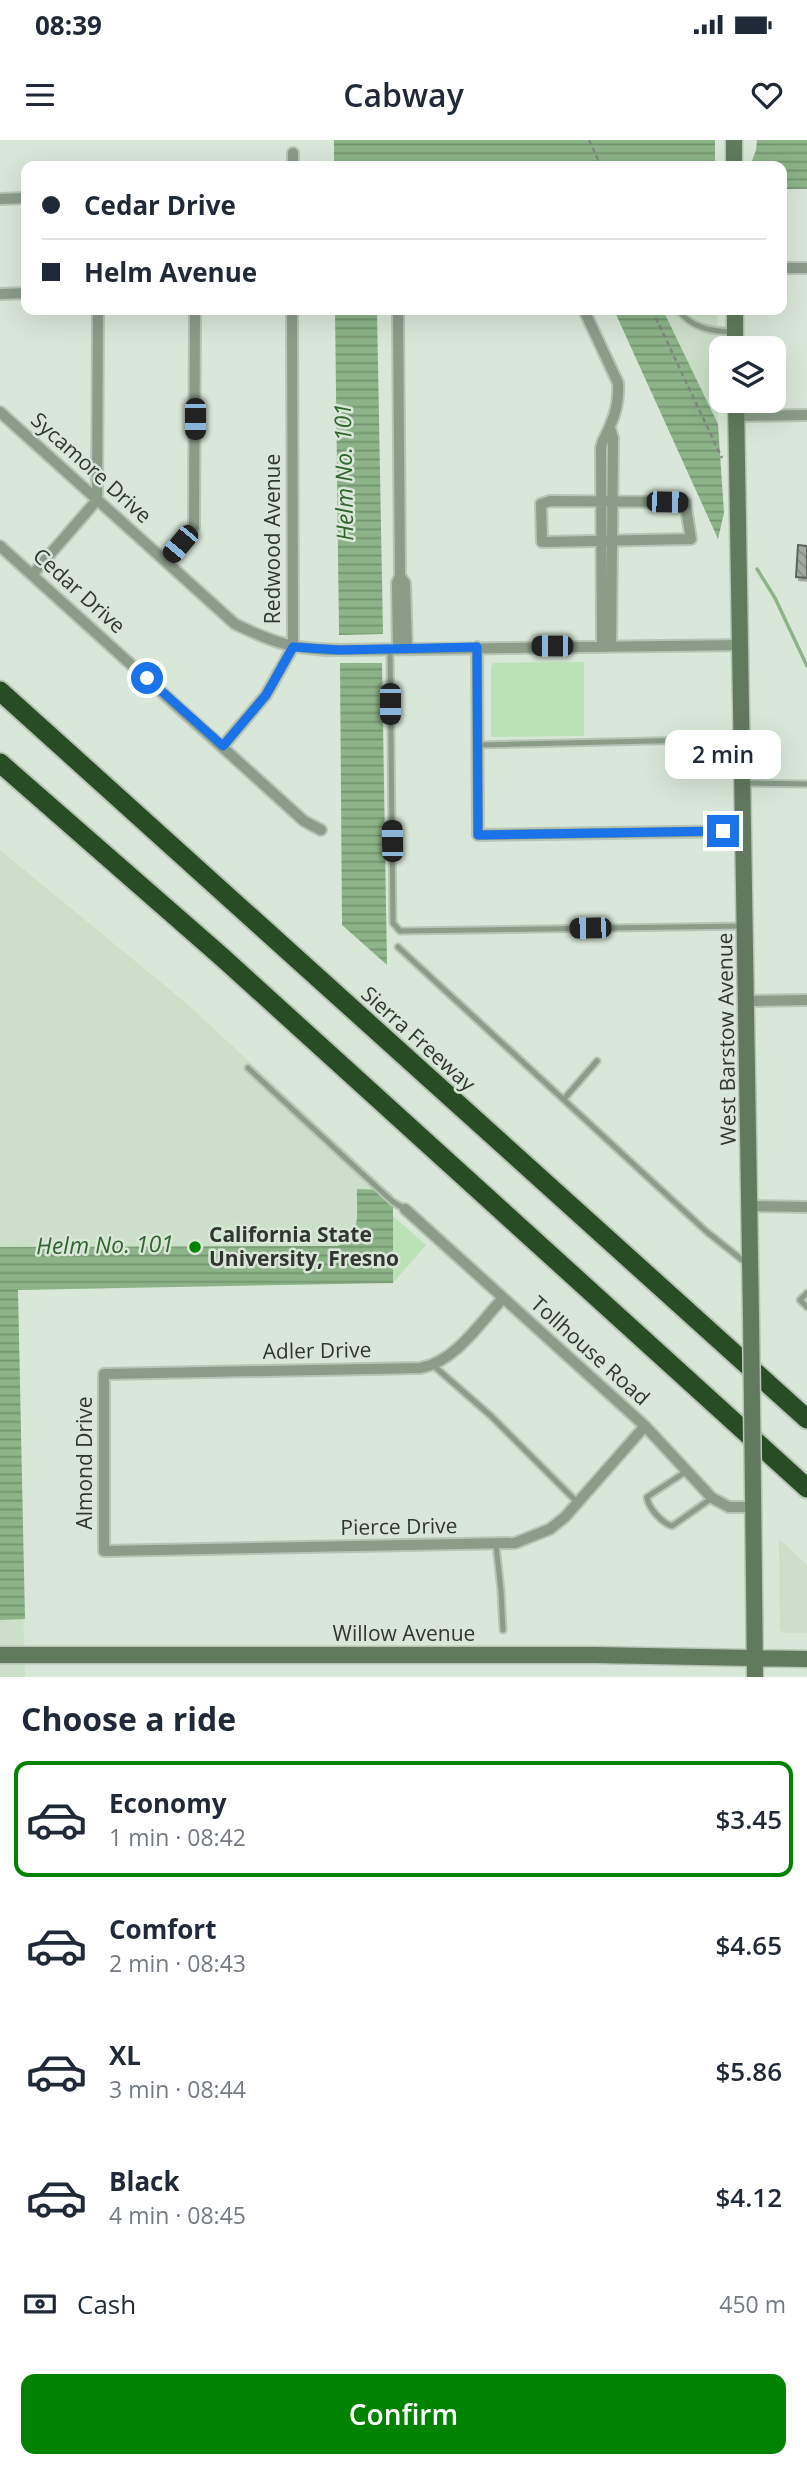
<!DOCTYPE html>
<meta charset="utf-8">
<style>
body{margin:0;font-family:"Open Sans",sans-serif;background:#f6f6f7;color:#1f2937;height:100vh;display:flex;flex-direction:column;font-size:26px;white-space:nowrap}
*{box-sizing:border-box;margin:0}
p{font-size:23px;color:#747a83}
.icon{flex:none;width:38px;height:38px;fill:none;stroke:currentColor;stroke-width:2;stroke-linecap:round;stroke-linejoin:round}
.map{position:relative;height:1537px;overflow:hidden}
.side{display:flex;flex-direction:column;background:#fff;flex:1}
.side>*{flex:none}
.banner{position:absolute;left:21px;top:21px;width:766px;height:154px;border-radius:14px;box-shadow:0 7px 28px #0002;display:grid;align-content:center;height:154px;padding:0 21px;background:#fff}
.controls{position:absolute;left:709px;top:196px;display:grid;gap:14px}
.controls a{display:grid;place-items:center;width:77px;height:77px;border-radius:14px;background:#fff;box-shadow:0 7px 28px #0002;font-size:35px}
.end{position:absolute;width:32px;height:32px;margin:-16px;border:9px solid #1a73e8;background:#fff;box-shadow:0 0 0 4px #fff}
.from{border-radius:50%}
.bubble{position:absolute;height:49px;border-radius:14px;background:#fff;box-shadow:0 7px 28px #0002;font-size:23px;font-weight:600;line-height:49px;text-align:center}
.car{position:absolute;width:21px;height:42px;margin:-21px -10px;border-radius:9px;box-shadow:0 0 5px 2px #0007;background:linear-gradient(#222 24%,#8ab4d8 0 40%,#222 0 76%,#8ab4d8 0 86%,#222 0)}
.banner b{display:flex;align-items:center;gap:24px;height:66px;font-size:26px}
.banner b+b{border-top:2px solid #e0e1e3}
.banner i{width:18px;height:18px;background:#1f2937}
ul{padding:0;list-style:none}
li{display:flex;align-items:center;gap:21px;height:116px;margin:0 14px 10px;padding:0 7px;border:4px solid transparent;border-radius:14px}
li div{flex:1}
li b{display:block;font-size:26px}
li em{font-style:normal;font-weight:600}
li.on{border-color:#028300}
li>.icon{width:63px;height:63px;stroke-width:1.5}
h2{padding:0 21px;font-size:32px;line-height:84px}
.pay{display:flex;align-items:center;gap:18px;height:77px;padding:0 21px;font-size:26px}
.pay p{margin-inline-start:auto}
.primary-button{display:flex;gap:14px;margin-top:auto;padding:14px 21px}
.primary-button a{flex:1;height:80px;border-radius:14px;background:#028300;color:#fff;font-size:28px;font-weight:600;line-height:80px;text-align:center}
.status{display:flex;justify-content:space-between;align-items:center;height:49px;padding:0 35px;background:#fff;direction:ltr}
.status svg{height:19px;fill:currentColor}
header{display:flex;justify-content:space-between;align-items:center;height:91px;padding:0 21px;background:#fff;font-size:32px;font-weight:600}
.map>svg:first-child{display:block}
</style>
<div class="status"><b>08:39</b><svg viewBox="0 0 49 12"><path d="M0 12V9h3v3zM5 12V6h3v6zM10 12V3h3v9zM15 12V0h3v12zM26 1h20v11H26zM47 4h2v5h-2z"/></svg></div>
<header><svg class="icon" aria-label="menu" viewBox="0 0 24 24"><path d="M4 6h16M4 12h16M4 18h16"/></svg>Cabway<svg class="icon" aria-label="heart" viewBox="0 0 24 24"><path d="M12 20l-8-8c-3-5 5-10 8-4 3-6 11-1 8 4z"/></svg></header>
<div class="map">
<svg width="807" height="1537" viewBox="0 0 807 1537">
<defs>
<pattern id="water-rules" width="6" height="5" patternUnits="userSpaceOnUse" patternTransform="scale(1.75)"><rect width="6" height="5" fill="#8cb488"/><path d="M0 2.5h6" fill="none" stroke="#739370"/></pattern>
<pattern id="building-back-hatch" width="6" height="6" patternUnits="userSpaceOnUse" patternTransform="scale(1.75)"><rect width="6" height="6" fill="#a0ad9e"/><path d="M-1 5l2 2M0 0l6 6M5-1l2 2" fill="none" stroke="#838e81"/></pattern>
<filter id="shadow"><feDropShadow dx="3" dy="3" stdDeviation="0" flood-color="#0004"/></filter>
</defs>
<rect width="100%" height="100%" fill="#d9e7d8"/>
<!-- built -->
<path fill="#cbdfc9" d="M663 170H717L718 284Z
M0 710 186 863 392 1054 390 1140 14 1149 25 1537H0Z
M779 1399 807 1425V1493H784L780 1490Z"/>
<!-- green -->
<path fill="#bbe2b7" d="M584 522V596L491 597V527L493 523Z
M393 1076 426 1105 393 1143Z"/>
<!-- water -->
<path fill="url(#water-rules)" d="M334 0H715V26H334Z
M757 0H807V49H782V26H750L756 10Z
M335 170H377L383 494 339 495Z
M614 170H663L718 284 724 373 718 399Z
M340 523H382L387 825 342 785Z
M357 1049 386 1050 393 1056V1143L18 1150 25 1479 0 1480V1107L338 1106C363 1094 356 1073 357 1049Z"/>
<g fill="none" stroke-linecap="round" stroke-linejoin="round">
<!-- stream -->
<path stroke="#8cb488" stroke-width="3.5" d="M757 429 775 458 807 526"/>
</g>
<!-- building -->
<path fill="url(#building-back-hatch)" stroke="#5a6659" stroke-width="2" filter="url(#shadow)" d="M798 405 807 406V438L796 437Z"/>
<g fill="none" stroke-linecap="round" stroke-linejoin="round">
<!-- lane casing -->
<g stroke="#b7c4b6" stroke-width="9">
<path id="lane" d="M678 170C692 188 710 191 732 192
M390 509 393 783 400 791 743 786
M478 605 741 599
M744 643 807 644
M398 807 707 1092 746 1123
M248 928 393 1062 405 1069
M564 959 597 921
M807 1153 800 1160 807 1167
M434 1226 491 1276 578 1363
M687 1331 647 1357C648 1368 662 1383 672 1386L712 1358
M496 1405 501 1451 503 1490"/>
</g>
<!-- street casing -->
<g stroke="#b7c4b6" stroke-width="14">
<path id="street" d="M293 26V13
M0 59 26 58
M782 128H807
M0 154 26 153
M398 170 400 436
M584 170 618 243C619 257 616 273 610 286 607 295 603 297 601 308L602 506
M0 272 235 484C274 503 296 510 340 510L742 505
M737 276 807 275
M610 288 613 298 611 506
M550 361 685 362 691 399 542 402 541 364Z
M0 406 304 681 321 690
M166 421 194 387 195 170
M32 435 97 360 98 170
M477 507 478 695 744 691
M398 509 397 443 400 436 405 443 407 509
M223 606 266 555 293 507 292 170
M748 861 807 860
M750 1066 807 1067
M405 1069 645 1286 712 1358 729 1367H753
M503 1158C480 1183 455 1222 420 1228L104 1234V1411L515 1403 550 1389 565 1377 645 1286"/>
</g>
<!-- secondary casing -->
<g stroke="#b7c4b6" stroke-width="19">
<path id="secondary" d="M734 0V26
M735 170V208
M736 261 751 1176
M753 1351 755 1537
M0 1515H595L807 1519"/>
</g>
<!-- highway casing -->
<g stroke="#b7c4b6" stroke-width="23">
<path id="highway" d="M0 551 807 1279
M0 623 222 817 807 1348"/>
</g>
<!-- path -->
<path stroke="#7f887e" stroke-width="2.5" stroke-dasharray="5 3.5" stroke-linecap="butt" d="M589 0 601 26
M652 170 722 318"/>
<!-- lane -->
<use href="#lane" stroke="#8b9c89" stroke-width="5"/>
<!-- street -->
<use href="#street" stroke="#8b9c89" stroke-width="10"/>
<!-- secondary -->
<use href="#secondary" stroke="#617a5e" stroke-width="16"/>
<!-- highway -->
<use href="#highway" stroke="#284d25" stroke-width="19"/>
<!-- secondary-bridge casing -->
<g stroke="#b7c4b6" stroke-width="19" stroke-linecap="butt">
<path id="secondary-bridge" d="M751 1176 753 1351"/>
</g>
<!-- secondary-bridge -->
<use href="#secondary-bridge" stroke="#617a5e" stroke-width="16"/>
</g>
<g fill="none" stroke-linecap="round" stroke-linejoin="round">
<!-- route -->
<path stroke="#1a73e8" stroke-width="9" d="M147 538 223 606 266 555 293 507 340 510 477 507 478 695 723 691"/>
</g>
<!-- markers -->
<circle fill="#028300" stroke="#d9e7d8" stroke-width="2.5" cx="195" cy="1107" r="7"/>
<g text-anchor="middle" stroke-width="5" stroke-linejoin="round" paint-order="stroke">
<!-- street labels -->
<g font-size="21" fill="#313630" stroke="#d9e7d8">
<text transform="translate(91 328) rotate(42)" y="7">Sycamore Drive</text>
<text transform="translate(273 399) rotate(-90)" y="7">Redwood Avenue</text>
<text transform="translate(79 451) rotate(42)" y="7">Cedar Drive</text>
<text transform="translate(418 899) rotate(42)" y="7">Sierra Freeway</text>
<text transform="translate(727 899) rotate(-91)" y="7">West Barstow Avenue</text>
<text transform="translate(317 1211) rotate(-1)" y="7">Adler Drive</text>
<text transform="translate(590 1211) rotate(42)" y="7">Tollhouse Road</text>
<text transform="translate(85 1323) rotate(-90)" y="7">Almond Drive</text>
<text transform="translate(399 1387) rotate(-1)" y="7">Pierce Drive</text>
<text x="404" y="1501">Willow Avenue</text>
</g>
<!-- poi labels -->
<g font-size="21" font-weight="bold" fill="#313630" stroke="#d9e7d8" text-anchor="start">
<text x="209" y="1102">California State<tspan x="209" dy="24">University, Fresno</tspan></text>
</g>
<!-- water labels -->
<g font-size="23" font-style="italic" fill="#2f662b" stroke="#d9e7d8">
<text transform="translate(344 332) rotate(-91)" y="8">Helm No. 101</text>
<text transform="translate(105 1105) rotate(-1)" y="8">Helm No. 101</text>
</g>
</g>
</svg>
<div class="controls">
<a><svg class="icon" aria-label="layers" viewBox="0 0 24 24"><path d="M12 4l9 5-9 5-9-5zM3 14l9 5 9-5"/></svg></a>
</div>
<i class="end from" style="left:147px;top:538px"></i>
<i class="end" style="left:723px;top:691px"></i>
<div class="bubble" style="left:665px;top:590px;width:116px">2 min</div>
<i class="car" style="left:195px;top:279px;rotate:180deg"></i>
<i class="car" style="left:667px;top:362px;rotate:91deg"></i>
<i class="car" style="left:180px;top:404px;rotate:220deg"></i>
<i class="car" style="left:552px;top:506px;rotate:270deg"></i>
<i class="car" style="left:390px;top:564px;rotate:180deg"></i>
<i class="car" style="left:392px;top:701px;rotate:359deg"></i>
<i class="car" style="left:590px;top:788px;rotate:269deg"></i>
<div class="banner">
<b><i class="from"></i>Cedar Drive</b>
<b><i></i>Helm Avenue</b>
</div>
</div>
<section class="side">
<h2>Choose a ride</h2>
<ul>
<li class="on"><svg class="icon" aria-label="car" viewBox="0 0 24 24"><path d="M5 17H2v-5l4-1 3-4h7l3 4 3 1v5h-3M9 17h6M6 11h13"/><circle cx="7" cy="17" r="2"/><circle cx="17" cy="17" r="2"/></svg><div><b>Economy</b><p>1 min · 08:42</p></div><em>$3.45</em></li>
<li><svg class="icon" aria-label="car" viewBox="0 0 24 24"><path d="M5 17H2v-5l4-1 3-4h7l3 4 3 1v5h-3M9 17h6M6 11h13"/><circle cx="7" cy="17" r="2"/><circle cx="17" cy="17" r="2"/></svg><div><b>Comfort</b><p>2 min · 08:43</p></div><em>$4.65</em></li>
<li><svg class="icon" aria-label="car" viewBox="0 0 24 24"><path d="M5 17H2v-5l4-1 3-4h7l3 4 3 1v5h-3M9 17h6M6 11h13"/><circle cx="7" cy="17" r="2"/><circle cx="17" cy="17" r="2"/></svg><div><b>XL</b><p>3 min · 08:44</p></div><em>$5.86</em></li>
<li><svg class="icon" aria-label="car" viewBox="0 0 24 24"><path d="M5 17H2v-5l4-1 3-4h7l3 4 3 1v5h-3M9 17h6M6 11h13"/><circle cx="7" cy="17" r="2"/><circle cx="17" cy="17" r="2"/></svg><div><b>Black</b><p>4 min · 08:45</p></div><em>$4.12</em></li>
</ul>
<div class="pay"><svg class="icon" aria-label="cash" viewBox="0 0 24 24"><path d="M3 7h18v10H3z"/><circle cx="12" cy="12" r="2"/></svg>Cash<p>450 m</p></div>
<div class="primary-button"><a>Confirm</a></div>
</section>
